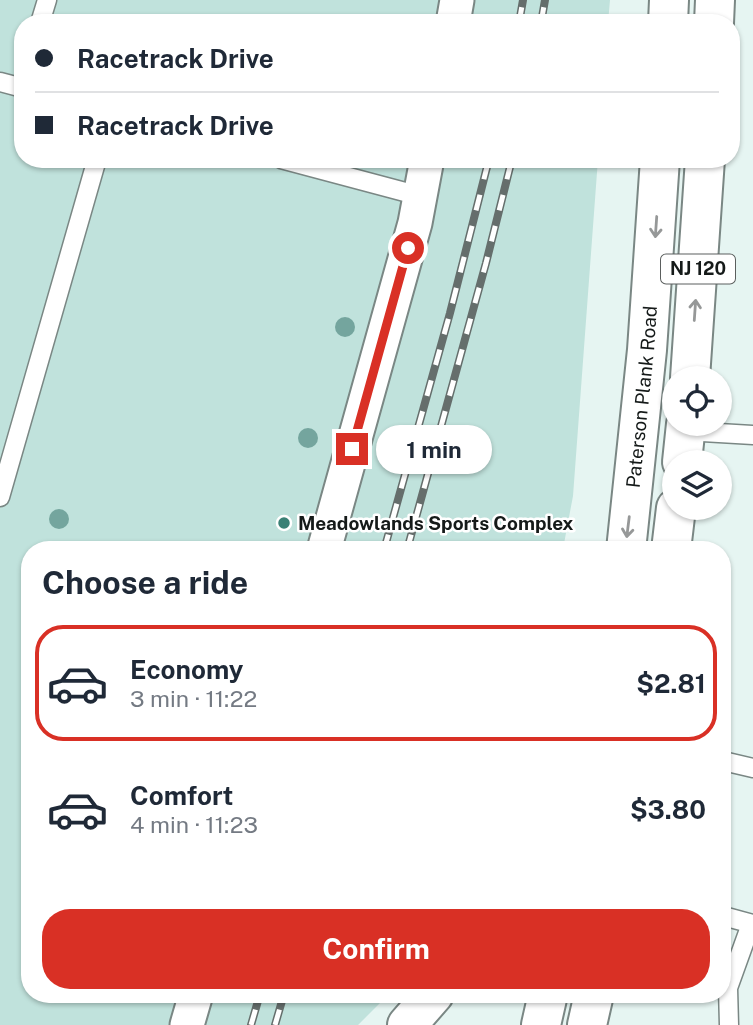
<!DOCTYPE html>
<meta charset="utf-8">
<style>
body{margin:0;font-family:"Public Sans",sans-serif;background:#f6f6f7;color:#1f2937;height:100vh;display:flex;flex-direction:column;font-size:26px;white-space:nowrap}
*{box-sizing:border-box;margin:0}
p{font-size:23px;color:#747a83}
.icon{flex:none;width:38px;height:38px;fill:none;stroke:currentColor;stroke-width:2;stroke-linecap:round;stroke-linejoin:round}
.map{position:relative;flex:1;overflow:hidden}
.sheet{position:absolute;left:21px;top:541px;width:710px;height:462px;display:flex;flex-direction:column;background:#fff;border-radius:28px;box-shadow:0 2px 5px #0004}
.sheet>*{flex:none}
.top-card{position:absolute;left:14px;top:14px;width:726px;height:154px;border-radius:28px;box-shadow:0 2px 5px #0004;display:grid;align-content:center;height:154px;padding:0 21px;background:#fff}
.controls{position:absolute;left:662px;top:366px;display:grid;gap:14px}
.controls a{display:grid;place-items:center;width:70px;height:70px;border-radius:50%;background:#fff;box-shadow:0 2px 5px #0004;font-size:35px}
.end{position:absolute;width:32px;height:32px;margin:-16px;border:9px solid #d93025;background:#fff;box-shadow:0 0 0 4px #fff}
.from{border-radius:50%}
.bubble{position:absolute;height:49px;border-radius:24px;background:#fff;box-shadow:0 2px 5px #0004;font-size:23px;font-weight:700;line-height:49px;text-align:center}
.top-card b{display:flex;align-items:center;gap:24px;height:66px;font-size:26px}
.top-card b+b{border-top:2px solid #e0e1e3}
.top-card i{width:18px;height:18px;background:#1f2937}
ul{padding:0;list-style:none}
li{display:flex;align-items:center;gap:21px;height:116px;margin:0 14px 10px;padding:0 7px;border:4px solid transparent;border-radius:28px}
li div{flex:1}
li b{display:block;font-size:26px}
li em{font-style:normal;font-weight:700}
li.active{border-color:#d93025}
li>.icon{width:63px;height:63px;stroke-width:1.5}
h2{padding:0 21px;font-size:32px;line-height:84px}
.action{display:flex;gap:14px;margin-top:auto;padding:14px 21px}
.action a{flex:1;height:80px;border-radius:28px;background:#d93025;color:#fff;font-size:28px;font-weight:700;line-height:80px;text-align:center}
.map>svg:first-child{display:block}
</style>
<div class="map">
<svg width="753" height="1025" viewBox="0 0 753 1025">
<rect width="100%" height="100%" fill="#e6f5f2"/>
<!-- pitch -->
<path fill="#c0e2dc" d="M0 0H610L608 23H23V159H598L573 496 563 549 30 550V994H389L358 1025H0Z"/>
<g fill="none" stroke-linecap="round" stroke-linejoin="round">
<!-- lane casing -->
<g stroke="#7a8784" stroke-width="21">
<path id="lane" d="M40 23 47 0
M0 82 23 88
M281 159 420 196
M685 431 753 435
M0 497 97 159
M723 761 753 768
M723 916 753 924
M729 1025 728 988 751 924"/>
</g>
<!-- street casing -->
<g stroke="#7a8784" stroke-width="37">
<path id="street" d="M453 23 457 0
M324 550 415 223 427 159
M187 1025 196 994"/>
</g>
<!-- primary casing -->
<g stroke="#7a8784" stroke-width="42">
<g id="primary">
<path d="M668 23 669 0"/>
<path d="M714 23 715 0"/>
<path d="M690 378 705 159"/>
<path d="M682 462 686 424"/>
<path id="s1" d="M626 550 647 350 660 159"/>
<path d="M671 550 676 508"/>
<path d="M407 1025 434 994"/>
<path d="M541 1025 548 994"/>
<path d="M587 1025 594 994"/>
</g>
</g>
<!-- lane -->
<use href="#lane" stroke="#fff" stroke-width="18"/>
<!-- street -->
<use href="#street" stroke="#fff" stroke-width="33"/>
<!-- primary -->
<use href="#primary" stroke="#fff" stroke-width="38"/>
<!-- rail casing -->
<g stroke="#656e6c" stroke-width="8">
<path id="rail" d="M519 23 523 0
M541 23 545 0
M384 550 450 313 489 159
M407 550 486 263 512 159
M251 1025 260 994
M275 1025 284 994"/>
</g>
<!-- rail -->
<use href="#rail" stroke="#fff" stroke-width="5" stroke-dasharray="16" stroke-linecap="butt"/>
</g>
<!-- trees -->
<g fill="#74a59e">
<circle cx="345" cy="327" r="10"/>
<circle cx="308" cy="438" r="10"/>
<circle cx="59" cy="519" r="10"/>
</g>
<!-- one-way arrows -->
<defs><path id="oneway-shaft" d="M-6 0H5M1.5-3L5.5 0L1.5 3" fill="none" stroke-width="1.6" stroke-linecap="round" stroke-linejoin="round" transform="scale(1.75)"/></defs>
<g stroke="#969898">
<use href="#oneway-shaft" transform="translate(656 227) rotate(94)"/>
<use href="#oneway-shaft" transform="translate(695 310) rotate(-86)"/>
<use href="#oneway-shaft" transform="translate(628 527) rotate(97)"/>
</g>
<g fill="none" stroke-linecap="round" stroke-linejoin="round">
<!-- route -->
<path stroke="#d93025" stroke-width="9" d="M352 449 408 248"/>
</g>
<!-- markers -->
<circle fill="#3a8075" stroke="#fff" stroke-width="2.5" cx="284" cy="523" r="7"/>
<g text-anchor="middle" stroke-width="5" stroke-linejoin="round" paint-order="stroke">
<!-- shield labels -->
<rect fill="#fff" stroke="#5b5f5e" stroke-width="2" x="661" y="254.5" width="74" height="29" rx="5"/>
<g font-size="18" font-weight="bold" fill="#151a19">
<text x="698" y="275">NJ 120</text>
</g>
<!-- street labels -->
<g font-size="19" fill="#151a19" stroke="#fff">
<text dy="7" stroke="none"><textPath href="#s1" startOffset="154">Paterson Plank Road</textPath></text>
</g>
<!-- poi labels -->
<g font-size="19" font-weight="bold" fill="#151a19" stroke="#fff" text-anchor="start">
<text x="298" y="530">Meadowlands Sports Complex</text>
</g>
</g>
</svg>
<div class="controls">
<a><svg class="icon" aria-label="locate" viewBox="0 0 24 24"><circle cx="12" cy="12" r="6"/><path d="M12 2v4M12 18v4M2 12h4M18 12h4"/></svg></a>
<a><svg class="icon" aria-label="layers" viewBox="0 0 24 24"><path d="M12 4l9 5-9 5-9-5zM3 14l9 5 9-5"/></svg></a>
</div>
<i class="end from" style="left:408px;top:248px"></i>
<i class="end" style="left:352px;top:449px"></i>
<div class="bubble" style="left:376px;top:425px;width:116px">1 min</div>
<div class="top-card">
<b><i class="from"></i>Racetrack Drive</b>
<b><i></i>Racetrack Drive</b>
</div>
<section class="sheet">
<h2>Choose a ride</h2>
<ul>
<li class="active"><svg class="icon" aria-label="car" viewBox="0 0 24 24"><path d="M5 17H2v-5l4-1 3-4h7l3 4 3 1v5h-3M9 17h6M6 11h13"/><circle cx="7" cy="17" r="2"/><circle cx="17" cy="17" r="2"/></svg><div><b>Economy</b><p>3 min · 11:22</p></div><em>$2.81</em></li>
<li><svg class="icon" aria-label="car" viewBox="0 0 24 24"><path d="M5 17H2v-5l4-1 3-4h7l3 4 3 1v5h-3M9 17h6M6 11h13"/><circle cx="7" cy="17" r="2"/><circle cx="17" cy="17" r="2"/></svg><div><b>Comfort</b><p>4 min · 11:23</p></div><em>$3.80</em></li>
</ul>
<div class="action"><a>Confirm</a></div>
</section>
</div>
